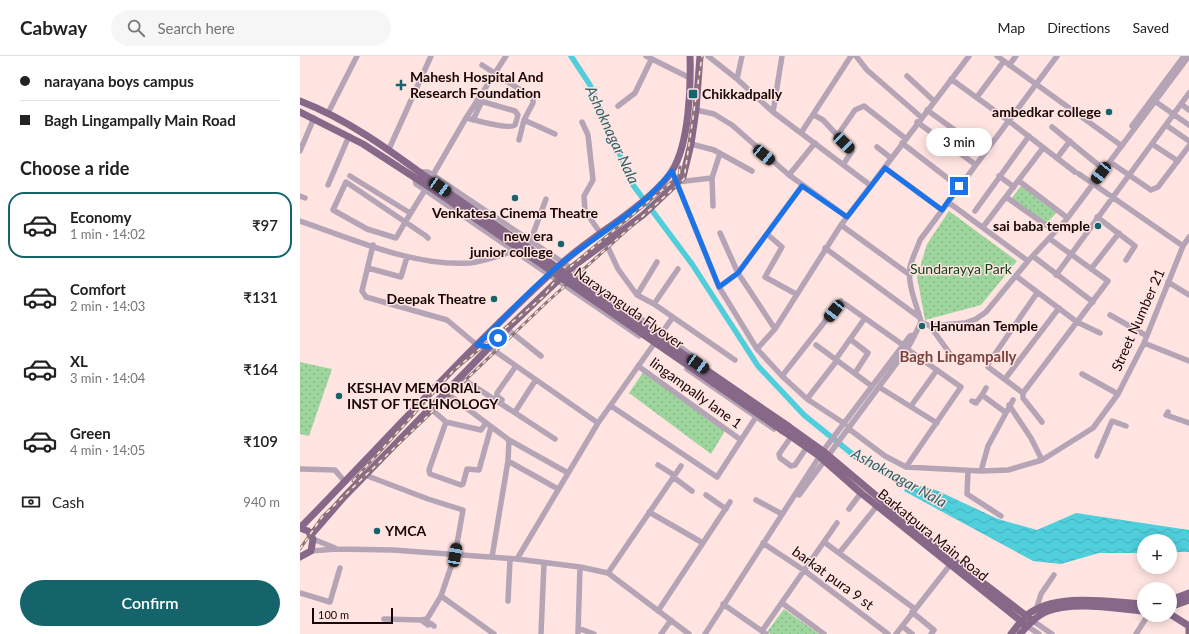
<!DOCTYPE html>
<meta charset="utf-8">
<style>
body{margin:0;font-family:Lato,sans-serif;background:#f6f6f6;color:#222;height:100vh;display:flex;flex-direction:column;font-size:15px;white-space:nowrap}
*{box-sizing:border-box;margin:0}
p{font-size:13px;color:#767676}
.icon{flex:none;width:22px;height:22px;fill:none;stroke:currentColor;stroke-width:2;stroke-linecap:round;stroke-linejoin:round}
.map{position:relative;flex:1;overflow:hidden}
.sheet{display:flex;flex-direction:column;background:#fff;width:300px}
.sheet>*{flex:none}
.guide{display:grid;align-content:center;height:88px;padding:0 20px;background:#fff}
.tools{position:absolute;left:837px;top:478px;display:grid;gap:8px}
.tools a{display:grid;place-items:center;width:40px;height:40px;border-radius:50%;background:#fff;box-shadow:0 2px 10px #0003;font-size:20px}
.scale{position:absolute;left:12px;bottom:10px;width:81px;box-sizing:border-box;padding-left:4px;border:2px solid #180505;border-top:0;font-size:11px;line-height:14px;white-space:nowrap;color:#180505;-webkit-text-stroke:3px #ffe4e1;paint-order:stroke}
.end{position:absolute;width:18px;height:18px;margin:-9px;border:5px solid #1a73e8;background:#fff;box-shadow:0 0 0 2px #fff}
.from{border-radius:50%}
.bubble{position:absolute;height:28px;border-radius:14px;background:#fff;box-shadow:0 2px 10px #0003;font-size:13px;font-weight:600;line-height:28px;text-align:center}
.car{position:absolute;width:12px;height:24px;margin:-12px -6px;border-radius:5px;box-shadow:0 0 3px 1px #0007;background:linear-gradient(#222 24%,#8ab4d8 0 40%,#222 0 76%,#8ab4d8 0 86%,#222 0)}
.guide b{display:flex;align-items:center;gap:14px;height:38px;font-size:15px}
.guide b+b{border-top:1px solid #e0e0e0}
.guide i{width:10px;height:10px;background:#222}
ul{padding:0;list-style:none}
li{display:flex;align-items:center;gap:12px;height:66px;margin:0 8px 6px;padding:0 12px;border:2px solid transparent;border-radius:16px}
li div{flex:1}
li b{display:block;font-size:15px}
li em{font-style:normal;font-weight:600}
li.current{border-color:#15646b}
li>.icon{width:36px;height:36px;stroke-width:1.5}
h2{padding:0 20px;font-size:18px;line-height:48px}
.pay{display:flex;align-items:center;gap:10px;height:44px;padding:0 20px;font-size:15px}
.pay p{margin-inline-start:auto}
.button{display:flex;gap:8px;margin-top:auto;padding:8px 20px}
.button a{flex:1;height:46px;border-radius:24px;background:#15646b;color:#fff;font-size:16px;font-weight:600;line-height:46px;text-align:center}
header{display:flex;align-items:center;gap:24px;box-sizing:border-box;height:56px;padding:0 20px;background:#fff;border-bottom:1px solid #e0e0e0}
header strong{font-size:19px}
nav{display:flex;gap:22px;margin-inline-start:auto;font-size:14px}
.search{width:280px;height:36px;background:#f6f6f6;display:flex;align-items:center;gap:10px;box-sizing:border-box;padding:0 14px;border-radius:22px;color:#767676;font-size:15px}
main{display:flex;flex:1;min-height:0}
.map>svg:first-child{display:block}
</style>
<header>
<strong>Cabway</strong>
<div class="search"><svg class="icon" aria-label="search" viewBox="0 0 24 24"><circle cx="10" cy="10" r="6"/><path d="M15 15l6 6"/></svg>Search here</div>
<nav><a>Map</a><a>Directions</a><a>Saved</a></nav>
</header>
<main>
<section class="sheet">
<div class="guide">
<b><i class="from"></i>narayana boys campus</b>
<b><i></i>Bagh Lingampally Main Road</b>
</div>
<h2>Choose a ride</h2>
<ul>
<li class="current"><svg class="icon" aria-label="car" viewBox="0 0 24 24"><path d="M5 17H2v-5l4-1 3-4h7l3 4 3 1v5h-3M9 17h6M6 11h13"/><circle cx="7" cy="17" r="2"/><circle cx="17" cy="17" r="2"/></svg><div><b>Economy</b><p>1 min · 14:02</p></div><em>₹97</em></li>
<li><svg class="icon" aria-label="car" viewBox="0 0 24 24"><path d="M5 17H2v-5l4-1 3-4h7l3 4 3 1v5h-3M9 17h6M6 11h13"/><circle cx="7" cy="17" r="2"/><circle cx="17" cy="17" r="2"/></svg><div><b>Comfort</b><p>2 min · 14:03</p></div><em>₹131</em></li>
<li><svg class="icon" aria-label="car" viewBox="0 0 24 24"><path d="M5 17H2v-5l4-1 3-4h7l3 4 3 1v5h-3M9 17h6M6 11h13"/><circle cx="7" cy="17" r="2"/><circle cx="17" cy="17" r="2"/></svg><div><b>XL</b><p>3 min · 14:04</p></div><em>₹164</em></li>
<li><svg class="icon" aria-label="car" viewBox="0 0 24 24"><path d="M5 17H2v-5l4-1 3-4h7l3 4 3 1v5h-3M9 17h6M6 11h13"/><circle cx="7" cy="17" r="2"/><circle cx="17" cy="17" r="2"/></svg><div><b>Green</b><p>4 min · 14:05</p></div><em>₹109</em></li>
</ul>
<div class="pay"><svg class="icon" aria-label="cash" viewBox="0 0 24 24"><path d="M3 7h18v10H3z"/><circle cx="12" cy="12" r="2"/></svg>Cash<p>940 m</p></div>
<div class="button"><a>Confirm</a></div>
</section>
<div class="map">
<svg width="889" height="578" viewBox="0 0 889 578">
<defs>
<pattern id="park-dots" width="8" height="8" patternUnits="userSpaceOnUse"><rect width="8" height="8" fill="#9dd59d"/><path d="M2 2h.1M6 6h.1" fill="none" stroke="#86b586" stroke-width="1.8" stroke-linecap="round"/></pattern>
<pattern id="water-waves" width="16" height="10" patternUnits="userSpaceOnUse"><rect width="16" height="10" fill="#4fcedb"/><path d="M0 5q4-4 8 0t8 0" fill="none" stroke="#44afba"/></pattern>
</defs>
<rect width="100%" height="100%" fill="#ffe4e1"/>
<!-- park -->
<path fill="url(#park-dots)" d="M721 130 757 156 747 167 711 143Z
M649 155 717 205 681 249 625 264 617 221 627 188Z
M0 306 32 313 9 380 0 378Z
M344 315 425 375 411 398 329 337Z
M484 553 519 578H471L467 576Z"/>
<!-- water -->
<path fill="url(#water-waves)" d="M607 427 636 434 698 463 737 474 776 457 889 474V496H870V485H844V497H799L761 508 733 505 604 435Z"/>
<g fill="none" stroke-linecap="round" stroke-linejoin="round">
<!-- canal -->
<path stroke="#4fcedb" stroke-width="5.5" d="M271 0 290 29 333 129 392 208 458 310 504 359 556 401 612 431"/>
<!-- minor -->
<path stroke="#b5a4b6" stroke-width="5.5" d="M346 0 390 22
M408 0 437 23 473 56 570 129
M556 0 567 14 621 61
M697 0 822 90
M182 9 233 42V47L224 64 219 84
M709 9 716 0
M607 20 634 45
M437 23 442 0
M651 23 709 65 775 116
M677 41 704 5
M856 46 889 69
M881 48 889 54
M318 50 335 37 351 4
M396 54 414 58 432 69 489 119 547 161
M627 54 685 96
M473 56 482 0
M28 57 57 0
M514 59 523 64 552 95 543 109
M166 62C175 64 209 74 215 69L218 59 215 55 177 44
M173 64 182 45
M224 64 255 78
M282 66 288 79 293 124 284 140 285 155 301 178
M617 66 676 109
M866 69 889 85
M832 70 884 0
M752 71 802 112
M501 77 551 0
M537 80 555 54 564 50 605 82
M602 87 659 131
M391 88 414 94 452 115
M852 88 878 105
M577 91 591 102
M89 93 131 0
M0 95 14 62
M757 102 770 85
M810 106 851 134 858 131 889 90
M585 112 642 154
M372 115 419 231 457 293 482 320 507 343 545 368
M120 116H128L271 212 398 304
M779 118 883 190
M133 119 166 62 206 0
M489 119 515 87
M50 120 110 157
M699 120 714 131
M115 122 116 128 125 134 339 280
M719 125 765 160
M377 126 412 122
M28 129 49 80
M125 134C115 150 105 166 96 182L67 173 33 154 46 126 126 180 128 182
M0 140 5 142
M706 141 753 174
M648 146 728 205
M413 150 412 122 420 97
M675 155 729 80
M797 161 835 190 826 204
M0 165C53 183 114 211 170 207 185 205 201 199 215 195
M541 169 610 219
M683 171 743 92
M420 177 438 217 475 273
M467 178 482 191 465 221 496 238
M305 185 318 213 337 239 354 248 435 304
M230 186 246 143
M73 189 62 235 66 241 147 264 177 289 189 291 298 367
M525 192 619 261
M734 201 793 246
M68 212 101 221 107 201
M791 213 819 177
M756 219 889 37
M716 220 777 266 800 277
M868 226 889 239
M419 231 438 217 502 130
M337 239 357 206
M354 248 378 213
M545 248 603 289
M810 259 847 280
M621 266 630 270 665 267 676 263 686 256 728 205 766 164 889 0
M621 266C617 249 607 229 610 211 612 202 617 193 620 184L757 0
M630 270 651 299
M207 273 241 300
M550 283 568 297 555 317
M844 287 889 305
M516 289 569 328
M457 293 475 273 541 169 669 0
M536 303 565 262
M338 310 441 384
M387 313 474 373
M782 318 818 338
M482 320 541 245
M160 321 255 383
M705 323 759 252
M579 331 637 367
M686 332 682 339 705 356
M145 336 209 384 268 417
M723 337 688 311V308L737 237
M507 343 535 307
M202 344 197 340V337L216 310
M672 345 676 347 682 339
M709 349 731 382 742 404
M311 350 417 421 456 361
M611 350 637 314
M130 352 146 366 129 414 130 418 161 429 163 428 167 413 179 414 191 371
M215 356 235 325
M868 356 866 359 889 367
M146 366 181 374 186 367
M742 366 723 342V337L808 225 750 183
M549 373 585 400 606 411 681 415 708 414 742 404 793 372 818 338 844 287 883 190 889 181
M491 381 479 398 480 402 491 410 495 409 507 391
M797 400 812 365 826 370
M208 405 258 433
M358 409 374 419
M606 411 661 331 607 293
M0 413 35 414 45 426
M668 415 667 438 701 460
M681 415 688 390 713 344
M65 419 128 443 163 454 155 499 141 540 127 563 121 564 84 563
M373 421 392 435
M496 438 499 439 607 293C613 284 616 276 621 266
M406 439 426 453
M456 444 482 458
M549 453 561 437
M349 456 403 487
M13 483 35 492
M524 486 615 553
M463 487 505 515 588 578
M11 495 36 493 93 494 217 503 280 511 308 517 389 578
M540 496 577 450
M192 501 208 405 209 384
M217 503 298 367 373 261
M308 517 381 410
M0 537 30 546 40 512
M141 540 194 578
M208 545 210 503
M482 547 524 578
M423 548 466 578
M736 554 741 538 754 519
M358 555 430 446
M612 556 634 574 631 578
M121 564 128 569 130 567 134 570
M733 565 752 578
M602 570 612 578
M727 570 739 578
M278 572 294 578
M462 575 537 467
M241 578 244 507
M278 578 280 511
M361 578 371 564
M405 578 523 395 610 280 614 279
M596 578 650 509
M836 578 848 559"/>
<!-- major -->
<path stroke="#876889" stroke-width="7" d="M0 45C52 65 96 99 140 131
M0 56 63 88 137 136
M488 370 523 395 643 496 733 565
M483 375 519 400 561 437 727 570
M11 479 44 441 207 273 271 212 343 159 383 121 391 88 396 54 400 0
M0 501 11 495 13 483 8 475 0 472C86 384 169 292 260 209 287 184 320 166 348 141 357 133 366 125 372 115 389 88 391 32 390 0
M870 544 889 537
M870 551 889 544
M870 558 889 570V578
M711 578C716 572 721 564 727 559 756 536 809 546 844 548
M720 578C728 569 737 559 748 555 775 545 816 553 844 555"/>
<!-- rail casing -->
<g stroke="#8c7574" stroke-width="3">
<path id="rail" d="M53 425 153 315 243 241 258 221 379 120 380 111
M0 493 22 461 247 246 384 123 402 0"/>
</g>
<!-- rail -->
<use href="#rail" stroke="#ffe4e1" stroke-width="1.5" stroke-dasharray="4.5" stroke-linecap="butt"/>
<!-- major-bridge -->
<path stroke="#876889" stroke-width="7" d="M140 131 488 370
M137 136 483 375"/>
</g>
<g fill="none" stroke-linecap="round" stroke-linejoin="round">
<!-- route -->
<path stroke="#1a73e8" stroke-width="5" d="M198 282 189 291 177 289C205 262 232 231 263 206 300 177 343 153 372 115L419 231 438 217 502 130 547 161 585 112 642 154 659 130"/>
</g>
<!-- markers -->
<g fill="#15646b" stroke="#ffe4e1" stroke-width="1.5">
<path d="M99 23h4v4h4v4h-4v4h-4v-4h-4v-4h4z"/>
<rect x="388" y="33" width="10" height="10" rx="2"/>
<circle cx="809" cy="56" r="4"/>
<circle cx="215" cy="142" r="4"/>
<circle cx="798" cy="170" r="4"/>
<circle cx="261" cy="188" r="4"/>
<circle cx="194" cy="243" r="4"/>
<circle cx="622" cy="270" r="4"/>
<circle cx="39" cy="340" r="4"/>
<circle cx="77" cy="475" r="4"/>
</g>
<g text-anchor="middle" stroke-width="3" stroke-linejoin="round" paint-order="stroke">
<!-- poi labels -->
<g font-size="14" font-weight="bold" fill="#180505" stroke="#ffe4e1" text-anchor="start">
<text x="110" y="26">Mahesh Hospital And<tspan x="110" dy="16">Research Foundation</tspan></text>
<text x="402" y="43">Chikkadpally</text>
<text x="801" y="61" text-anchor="end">ambedkar college</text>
<text x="215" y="162" text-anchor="middle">Venkatesa Cinema Theatre</text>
<text x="790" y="175" text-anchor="end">sai baba temple</text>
<text x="253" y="185" text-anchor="end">new era<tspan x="253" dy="16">junior college</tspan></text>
<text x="186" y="248" text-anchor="end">Deepak Theatre</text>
<text x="630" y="275">Hanuman Temple</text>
<text x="47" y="337">KESHAV MEMORIAL<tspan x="47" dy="16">INST OF TECHNOLOGY</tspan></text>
<text x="85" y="480">YMCA</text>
</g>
<!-- park labels -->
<g font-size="14" fill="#124017" stroke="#ffe4e1">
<text x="661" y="218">Sundarayya Park</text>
</g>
<!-- street labels -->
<g font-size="14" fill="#180505" stroke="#ffe4e1">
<text transform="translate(329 252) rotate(35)" y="5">Narayanguda Flyover</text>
<text transform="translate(838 264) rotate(-66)" y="5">Street Number 21</text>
<text transform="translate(396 337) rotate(36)" y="5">lingampally lane 1</text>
<text transform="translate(633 479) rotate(39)" y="5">Barkatpura Main Road</text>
<text transform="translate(533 522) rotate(36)" y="5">barkat pura 9 st</text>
</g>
<!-- water labels -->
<g font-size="15" font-style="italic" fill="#2c6167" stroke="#ffe4e1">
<text transform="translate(312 79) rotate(65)" y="5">Ashoknagar Nala</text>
<text transform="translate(599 422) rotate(29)" y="5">Ashoknagar Nala</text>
</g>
<!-- neighbourhood labels -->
<g font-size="15" font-weight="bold" fill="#794440" stroke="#ffe4e1">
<text x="658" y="306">Bagh Lingampally</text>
</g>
</g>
</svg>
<div class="tools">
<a>+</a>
<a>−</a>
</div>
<div class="scale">100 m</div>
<i class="end from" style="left:198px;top:282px"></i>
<i class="end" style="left:659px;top:130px"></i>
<div class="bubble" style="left:626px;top:72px;width:66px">3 min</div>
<i class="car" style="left:544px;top:87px;rotate:134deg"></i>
<i class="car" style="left:464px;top:99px;rotate:129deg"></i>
<i class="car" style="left:801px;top:117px;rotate:218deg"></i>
<i class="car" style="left:140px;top:131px;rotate:125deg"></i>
<i class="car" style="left:534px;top:255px;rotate:218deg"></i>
<i class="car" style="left:398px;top:308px;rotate:125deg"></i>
<i class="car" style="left:155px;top:499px;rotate:10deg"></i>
</div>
</main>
